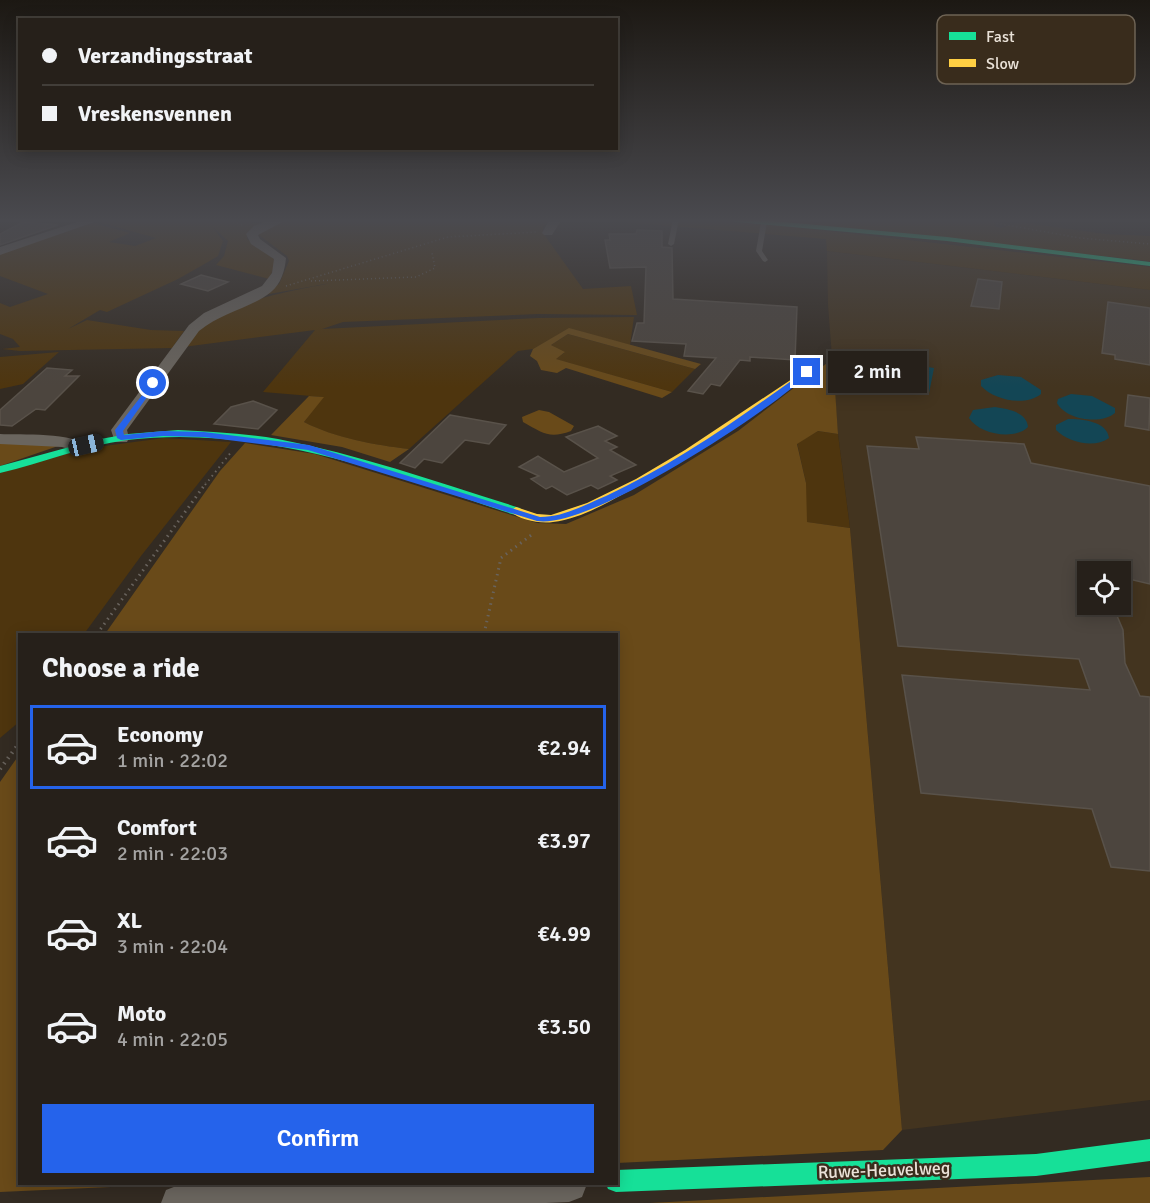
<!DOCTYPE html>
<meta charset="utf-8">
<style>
body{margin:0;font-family:Signika,sans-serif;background:#322d27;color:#f1f3f6;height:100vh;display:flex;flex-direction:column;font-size:22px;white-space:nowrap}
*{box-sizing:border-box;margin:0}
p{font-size:20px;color:#a4a3a2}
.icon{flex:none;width:33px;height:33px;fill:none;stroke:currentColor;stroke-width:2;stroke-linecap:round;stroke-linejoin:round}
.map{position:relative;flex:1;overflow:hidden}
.drawer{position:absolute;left:18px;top:633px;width:600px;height:552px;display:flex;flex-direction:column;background:#26201a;border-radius:0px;box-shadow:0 3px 15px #0003,0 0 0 2px #423e39}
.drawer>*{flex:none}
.top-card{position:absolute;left:18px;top:18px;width:600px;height:132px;border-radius:0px;box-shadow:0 3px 15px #0003,0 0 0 2px #423e39;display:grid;align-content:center;height:132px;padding:0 24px;background:#26201a}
.controls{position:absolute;left:1077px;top:561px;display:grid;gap:12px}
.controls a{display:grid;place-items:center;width:54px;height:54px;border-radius:0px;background:#26201a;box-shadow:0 3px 15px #0003,0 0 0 2px #423e39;font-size:30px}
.end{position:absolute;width:27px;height:27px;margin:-14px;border:8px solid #2563eb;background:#fff;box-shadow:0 0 0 3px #fff}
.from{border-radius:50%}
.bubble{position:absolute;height:42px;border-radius:0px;background:#26201a;box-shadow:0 3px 15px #0003,0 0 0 2px #423e39;font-size:20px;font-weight:600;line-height:42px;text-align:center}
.car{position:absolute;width:18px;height:36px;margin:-18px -9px;border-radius:8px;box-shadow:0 0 4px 2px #0007;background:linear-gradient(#222 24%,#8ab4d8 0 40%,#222 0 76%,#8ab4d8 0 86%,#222 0)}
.top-card b{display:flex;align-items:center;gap:21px;height:57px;font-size:22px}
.top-card b+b{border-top:2px solid #423e39}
.top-card i{width:15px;height:15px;background:#f1f3f6}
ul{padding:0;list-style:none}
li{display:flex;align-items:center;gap:18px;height:84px;margin:0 12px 9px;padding:0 12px;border:3px solid transparent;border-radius:0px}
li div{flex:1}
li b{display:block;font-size:22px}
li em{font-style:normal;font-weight:600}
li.on{border-color:#2563eb}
li>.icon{width:54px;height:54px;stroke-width:1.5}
h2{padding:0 24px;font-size:27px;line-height:72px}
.primary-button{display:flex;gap:12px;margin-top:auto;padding:12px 24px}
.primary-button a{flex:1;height:69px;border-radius:0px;background:#2563eb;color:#fff;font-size:24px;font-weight:600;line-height:69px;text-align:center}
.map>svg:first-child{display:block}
</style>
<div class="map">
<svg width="1150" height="1203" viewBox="0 0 1150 1203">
<rect width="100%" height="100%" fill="#332b22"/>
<!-- built -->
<path fill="#43341f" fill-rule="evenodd" d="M827 251 1150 290V1100L902 1130 850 528 838 434 828 305ZM1088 572H1120V604H1088Z"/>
<!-- green -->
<path fill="#4e350e" d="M107 219H244L253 223H265L247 235V239L274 259 275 265 269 279 216 265 224 256 228 241 213 227 223 241 218 256 208 262 178 279 107 312 100 310 68 329 87 320 151 330 184 331 172 348 20 351 2 349 20 347 13 339 0 334V303L10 307 48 294 0 276V253L93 223 130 233 109 242 135 246 156 238 99 222Z
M288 219H552L543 227V233L583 289 631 286 637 315 538 314 343 322 322 329 538 318 634 317 630 345 569 329 533 349 518 351 409 449C374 445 334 438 304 422L323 397 263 392 315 330 183 347C219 301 277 294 331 283L258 296 279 284 289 261 287 256 259 235 260 232Z
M585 219H688L782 226 1150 267V290L827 251 826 239Z
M753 219 813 221 815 224 830 219H993L995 226 1001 228 1020 222 1105 234 1150 236V261Z
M568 334 695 369 672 392 555 359 564 353 551 345Z
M59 352 23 384 0 389V357Z
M818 431 838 434 850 528 806 522V483L797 443Z
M164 438 231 442 141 556 84 634H20L19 722 0 738V473L82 449Z"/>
<!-- forest -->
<path fill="#694a19" d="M569 328 701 364 695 369 568 334 551 345 565 352 556 359 672 392 662 398 566 368 557 373 541 370 537 361 530 356 533 349Z
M833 359 838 434 818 431 797 444 806 483 807 522 850 528 902 1130 883 1150 617 1163 616 634H105L220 471 245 443 315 454 537 523 566 524 634 495 738 431 795 387 812 385 819 378 816 371Z
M309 396 324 397 304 422C335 438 375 445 409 449L390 462 342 447 271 435Z
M539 410 549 412 574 426 571 431C549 439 543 433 523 422L522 417Z
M0 442 61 445 0 466Z
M19 755 20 1184H177L0 1192V782Z
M1150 1177V1203H650Z"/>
<!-- water -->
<path fill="#134655" d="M848 354 934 368 929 393 849 381Z
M998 375 1021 377 1041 390V394C1025 407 994 400 981 386V380Z
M1071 394 1092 396 1115 408V413C1101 425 1066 420 1057 403L1058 399Z
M995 407C1008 409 1027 412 1028 427 1014 441 979 434 969 418L973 410Z
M1068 419C1082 419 1107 421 1109 438 1094 449 1068 442 1056 430V425Z"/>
<!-- building -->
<path fill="#4c453e" stroke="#59524a" stroke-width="1.5" d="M23 222 58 225 0 245V234Z
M637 230 662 231V247L672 248 673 299 797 307 795 360 750 357V361L740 360 720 386 711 384 703 394 688 391 716 358 684 356 686 344 632 341 637 323H644L646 267 610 268 605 240H610L609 234H636Z
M201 275 228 282 208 291 181 284Z
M978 279 1002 282 999 309 971 306Z
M1108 302 1150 308V365L1115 359V355L1102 353Z
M47 368 72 370 65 376H79L45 410 36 409 12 426 0 425V410Z
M1128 395 1150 398 1149 430 1125 426Z
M253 401 277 410 258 429 214 424 231 407Z
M450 415 506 425 489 444 465 440 442 463 424 459 415 468 400 463Z
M598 426 617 436 605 441 617 447 610 450 636 465 610 476 617 480 598 489 591 485 567 495 552 486 546 489 531 479 539 476 519 467 538 456 564 472 598 458 566 437Z
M916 437 1024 444 1031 463 1150 486V584L1120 577V572H1088V604H1112L1123 630 1125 663 1140 696 1150 697V871L1111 867 1092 809 921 793 902 675 1090 690 1079 659 898 646 867 446 919 449Z"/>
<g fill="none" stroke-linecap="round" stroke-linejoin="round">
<!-- path-far3 -->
<path stroke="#69635d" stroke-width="1.5" stroke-dasharray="1 3" stroke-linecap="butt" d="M226 219 242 225
M973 219 1080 238 1150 244
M311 281 416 277 435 268 432 253
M286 286 448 237 536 232"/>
<!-- path-far2 -->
<path stroke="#69635d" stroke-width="2" stroke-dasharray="1.5 4" stroke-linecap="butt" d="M205 485 232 451"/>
<!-- path-far1 -->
<path stroke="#69635d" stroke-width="3" stroke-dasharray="1.5 4.5" stroke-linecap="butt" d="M97 634 206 483
M484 634 501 558 534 533"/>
<!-- path -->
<path stroke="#69635d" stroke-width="4" stroke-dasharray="1.5 5" stroke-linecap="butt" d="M0 769 20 742"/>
<!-- lane -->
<path fill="#6a655e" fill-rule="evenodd" d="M673 219H679L674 244 671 246 668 244Z
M764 220 767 222 762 251 768 260 765 262 763 261 756 251 761 222Z"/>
<!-- street -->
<path fill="#6a655e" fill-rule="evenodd" d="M86 219H103L0 255V247Z
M272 219H288L258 235 260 239 286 258C285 270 281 284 271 292 251 308 222 312 199 331L127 430 129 438 127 442H115L111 430 189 325 204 313 262 286 272 273 274 259 251 244 246 234 254 226Z
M550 219H562L552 235H544L542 233Z
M0 434C19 435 76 432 88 447L79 452 62 447 0 444Z
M208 1184H587L582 1197 569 1202 546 1203H161L166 1190 179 1185Z"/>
<!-- fast -->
<path fill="#16e098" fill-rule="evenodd" d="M722 219H750L947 237 1150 262V266L947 241 726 221Z
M178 430C212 432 245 433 278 439 361 455 440 483 520 508L522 511 516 515 512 514C388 473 260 424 127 440 83 446 43 463 0 473V466L95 440 128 434Z
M1150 1139V1161L1036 1176 616 1192 608 1189 606 1184H616V1170L1036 1154Z"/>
<!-- slow -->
<path fill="#ffcf43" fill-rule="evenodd" d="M807 369 812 372 810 374C750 416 691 459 625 493 603 505 579 519 553 522 540 524 519 520 510 511L516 507 537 514 551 515 587 503 636 479 685 450Z"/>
</g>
<!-- sky -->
<linearGradient id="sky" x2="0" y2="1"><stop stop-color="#1c1813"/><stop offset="0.57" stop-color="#4a4a4f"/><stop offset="1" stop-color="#4a4a4f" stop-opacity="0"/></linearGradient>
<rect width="1150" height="387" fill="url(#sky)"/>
<!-- route -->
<path fill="#2563eb" d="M805 371 811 372C770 411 589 530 537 521L308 450 204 437 163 436 121 440 117 438 115 430 153 381 157 383 123 431 124 435 163 431 204 432 309 445 540 517C564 517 584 505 606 496 677 463 741 417 805 371Z"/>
<g text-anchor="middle" stroke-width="5" stroke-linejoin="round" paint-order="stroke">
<!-- near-street labels -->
<g font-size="18" fill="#eae2d8" stroke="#392c1c">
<text transform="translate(884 1170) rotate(-2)" y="6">Ruwe-Heuvelweg</text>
</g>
</g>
<!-- legend -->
<rect x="937" y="15" width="198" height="69" rx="9" fill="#392c1c" stroke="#6e6354" stroke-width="1.5"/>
<rect x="949" y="32" width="27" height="8" fill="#16e098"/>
<rect x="949" y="59" width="27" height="8" fill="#ffcf43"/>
<g font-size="16" fill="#eae2d8">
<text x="986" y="42">Fast</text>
<text x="986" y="69">Slow</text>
</g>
</svg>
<div class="controls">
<a><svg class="icon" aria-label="locate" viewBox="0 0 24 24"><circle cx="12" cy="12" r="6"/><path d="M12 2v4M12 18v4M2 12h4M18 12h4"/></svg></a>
</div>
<i class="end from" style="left:153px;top:383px"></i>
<i class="end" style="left:807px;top:372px"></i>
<div class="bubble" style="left:828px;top:351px;width:99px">2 min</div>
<i class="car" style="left:86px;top:445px;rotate:77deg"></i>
<div class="top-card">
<b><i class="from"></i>Verzandingsstraat</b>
<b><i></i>Vreskensvennen</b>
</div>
<section class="drawer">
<h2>Choose a ride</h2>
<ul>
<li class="on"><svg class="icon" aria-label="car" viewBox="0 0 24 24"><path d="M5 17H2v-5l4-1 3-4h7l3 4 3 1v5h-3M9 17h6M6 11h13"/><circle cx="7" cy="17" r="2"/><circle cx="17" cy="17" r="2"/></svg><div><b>Economy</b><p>1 min · 22:02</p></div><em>€2.94</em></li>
<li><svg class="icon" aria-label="car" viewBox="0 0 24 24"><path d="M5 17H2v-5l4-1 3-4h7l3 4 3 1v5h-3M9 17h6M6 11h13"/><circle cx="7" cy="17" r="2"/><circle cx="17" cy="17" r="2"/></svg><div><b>Comfort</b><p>2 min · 22:03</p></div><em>€3.97</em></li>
<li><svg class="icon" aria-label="car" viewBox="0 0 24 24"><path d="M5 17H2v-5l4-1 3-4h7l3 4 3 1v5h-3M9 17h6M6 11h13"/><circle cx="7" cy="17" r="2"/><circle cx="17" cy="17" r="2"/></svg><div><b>XL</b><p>3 min · 22:04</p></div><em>€4.99</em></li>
<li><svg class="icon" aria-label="car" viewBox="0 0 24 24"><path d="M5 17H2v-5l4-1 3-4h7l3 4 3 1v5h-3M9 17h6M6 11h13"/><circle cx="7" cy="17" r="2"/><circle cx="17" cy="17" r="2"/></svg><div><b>Moto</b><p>4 min · 22:05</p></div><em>€3.50</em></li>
</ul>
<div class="primary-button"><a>Confirm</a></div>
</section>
</div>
